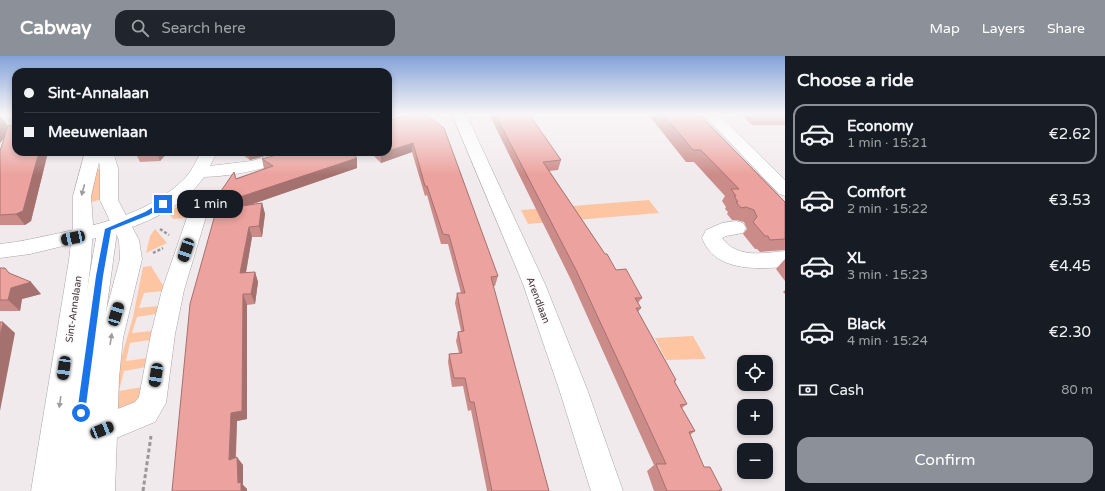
<!DOCTYPE html>
<meta charset="utf-8">
<style>
body{margin:0;font-family:"Varela Round",sans-serif;background:#20242c;color:#f1f3f6;height:100vh;display:flex;flex-direction:column;font-size:15px;white-space:nowrap}
*{box-sizing:border-box;margin:0}
p{font-size:13px;color:#9ea1a6}
.icon{flex:none;width:22px;height:22px;fill:none;stroke:currentColor;stroke-width:2;stroke-linecap:round;stroke-linejoin:round}
.map{position:relative;flex:1;overflow:hidden}
.details{display:flex;flex-direction:column;background:#171b24;width:320px}
.details>*{flex:none}
.hud{position:absolute;left:12px;top:12px;width:380px;height:88px;border-radius:12px;box-shadow:0 2px 6px #0003;display:grid;align-content:center;height:88px;padding:0 12px;background:#171b24}
.controls{position:absolute;left:737px;top:299px;display:grid;gap:8px}
.controls a{display:grid;place-items:center;width:36px;height:36px;border-radius:8px;background:#171b24;box-shadow:0 2px 6px #0003;font-size:20px}
.end{position:absolute;width:18px;height:18px;margin:-9px;border:5px solid #1a73e8;background:#fff;box-shadow:0 0 0 2px #fff}
.from{border-radius:50%}
.bubble{position:absolute;height:28px;border-radius:12px;background:#171b24;box-shadow:0 2px 6px #0003;font-size:13px;font-weight:600;line-height:28px;text-align:center}
.car{position:absolute;width:12px;height:24px;margin:-12px -6px;border-radius:5px;box-shadow:0 0 3px 1px #0007;background:linear-gradient(#222 24%,#8ab4d8 0 40%,#222 0 76%,#8ab4d8 0 86%,#222 0)}
.hud b{display:flex;align-items:center;gap:14px;height:38px;font-size:15px}
.hud b+b{border-top:1px solid #363941}
.hud i{width:10px;height:10px;background:#f1f3f6}
ul{padding:0;list-style:none}
li{display:flex;align-items:center;gap:12px;height:60px;margin:0 8px 6px;padding:0 4px;border:2px solid transparent;border-radius:12px}
li div{flex:1}
li b{display:block;font-size:15px}
li em{font-style:normal;font-weight:600}
li.on{border-color:#8c9099}
li>.icon{width:36px;height:36px;stroke-width:1.5}
h2{padding:0 12px;font-size:18px;line-height:48px}
.pay{display:flex;align-items:center;gap:10px;height:44px;padding:0 12px;font-size:15px}
.pay p{margin-inline-start:auto}
.action{display:flex;gap:8px;margin-top:auto;padding:8px 12px}
.action a{flex:1;height:46px;border-radius:12px;background:#8c9099;color:#fff;font-size:16px;font-weight:600;line-height:46px;text-align:center}
header{display:flex;align-items:center;gap:24px;box-sizing:border-box;height:56px;padding:0 20px;background:#8c9099;color:#fff}
header strong{font-size:19px}
nav{display:flex;gap:22px;margin-inline-start:auto;font-size:14px}
.search{width:280px;height:36px;background:#20242c;display:flex;align-items:center;gap:10px;box-sizing:border-box;padding:0 14px;border-radius:12px;color:#9ea1a6;font-size:15px}
main{display:flex;flex:1;min-height:0}
.map>svg:first-child{display:block}
</style>
<header>
<strong>Cabway</strong>
<div class="search"><svg class="icon" aria-label="search" viewBox="0 0 24 24"><circle cx="10" cy="10" r="6"/><path d="M15 15l6 6"/></svg>Search here</div>
<nav><a>Map</a><a>Layers</a><a>Share</a></nav>
</header>
<main>
<div class="map">
<svg width="785" height="435" viewBox="0 0 785 435">
<rect width="100%" height="100%" fill="#f1eaed"/>
<!-- green -->
<path fill="#fdc5a1" d="M103 112 102 143 89 147 97 113Z
M195 136 185 162 173 163 169 157Z
M649 144 659 157 528 168 521 154Z
M155 173 167 187 146 197 150 180Z
M151 210 164 231 163 235 144 237 139 252 158 250 156 258 137 261 132 277 152 275 150 284 130 287 126 305 147 302 146 311 124 315 119 335 142 331 139 350 115 354 119 310 133 261 143 211Z
M693 280 706 303 666 304 655 282Z"/>
<g fill="none" stroke-linecap="round" stroke-linejoin="round">
<!-- minor casing -->
<g stroke="#aaa4a6" stroke-width="1">
<path id="minor" d="M0 58H16V63L0 64Z
M452 58H466L545 228 587 333 623 435H591L559 333 523 228Z
M703 58H718L785 124V140L779 138Z
M201 96H217L210 110 251 105 285 96H310L308 99C274 110 240 120 204 121 184 150 150 166 117 176L104 271 95 362 135 346 139 341 151 278 162 234 193 144 195 140 202 138 209 140 211 144 184 234 175 278 166 347 155 366 102 388 93 385 89 435H57L75 304 96 182 30 198 0 202V188C21 186 40 181 60 177 105 167 152 156 185 122 192 115 196 105 201 96Z
M736 165 743 167 746 172 743 177 726 180 722 182C737 203 764 197 785 195V211C756 213 715 216 702 182L706 174 722 167Z"/>
</g>
<!-- major casing -->
<g stroke="#aaa4a6" stroke-width="1">
<path id="major" d="M85 96H113L118 112V144L139 184 142 203 123 282 119 322 115 435H83L93 322 99 282 120 203 119 184 100 144V112L99 106 91 140 93 169 91 204 63 435H31L69 204 73 169V140Z"/>
</g>
<!-- path-far1 -->
<path stroke="#9b9698" stroke-width="2.5" stroke-dasharray="3 2" stroke-linecap="butt" d="M160 173 169 179
M153 197 163 192"/>
<!-- path -->
<path stroke="#9b9698" stroke-width="3" stroke-dasharray="4 2.5" stroke-linecap="butt" d="M143 435 151 380"/>
<!-- minor -->
<use href="#minor" fill="#fff" fill-rule="evenodd"/>
<!-- major -->
<use href="#major" fill="#fff" fill-rule="evenodd"/>
</g>
<!-- wall -->
<path fill="#cb8b88" d="M410 58 498 220 495 230H493L549 435H487L471 354 468 355 463 330 452 331 448 306 449 298 459 297 456 285 458 276 461 275 455 247 457 237H461L448 188H441L427 139 425 140 412 96 381 107 370 96H388Z
M489 58H529L561 104 558 114 549 115 605 198 616 214 642 242 638 247 641 252 638 256 676 324 675 326 687 348 682 352 695 375 690 379 704 411 722 434 720 435H654L647 415 654 409 571 224Z
M648 58H699L785 146V194L760 196 757 193H755L743 178 747 173 744 166 736 164H732L727 158 728 156 725 153 726 151 722 145 725 140 694 106H686Z
M740 58H785V69H752Z
M0 59 8 71 16 96H48L31 165 25 169H0V95L5 81 0 87Z
M136 96H168L160 105 140 106 136 98Z
M241 96H279L250 104 241 98Z
M357 102V112L250 149 262 147 265 158 262 181H252L246 217 255 216 258 226 255 248 247 249V363L237 365 236 402 243 409V429L247 433V435H172L237 122 264 113 262 103Z
M785 203V225L776 213Z
M0 212 10 217 41 238 22 243 20 255H0Z
M785 234V238L783 236Z"/>
<!-- shaded-wall -->
<path fill="#a5716f" d="M388 58H400L388 62Z
M0 59 11 74 0 87Z
M413 87 412 96 381 107V98L386 96H388V95Z
M39 96H48L31 165 25 169 16 158Z
M157 96H168L160 105Z
M247 96H279L250 104Z
M357 102V112L244 151 242 150 240 141Z
M262 147 265 158 262 181 259 170Z
M218 148 214 161 210 151Z
M249 171 252 181 244 227 240 217Z
M255 216 258 226 255 248 251 238Z
M31 226 41 238 22 243 20 255 8 244 11 232Z
M243 238 247 249V363L237 365 235 412 229 404 231 357Z
M3 266 15 277 0 355V280Z
M237 401 243 409V429L247 433V435H241L238 427Z"/>
<!-- building -->
<path fill="#eca29e" stroke="#a5716f" d="M410 58H425L444 72 498 220 491 221 549 435H492L474 346H470L465 322H454L449 298 462 297 458 276 464 275 457 237H465L449 179 443 178 427 130H425L413 87 388 95V65Z
M495 58H529L561 104 543 106 605 198H607L616 214 626 213 642 242H635L641 252H636L676 324 674 325 687 348 680 349 695 375 689 376 704 411H710L722 434H719L720 435H667L656 408H666L576 214Z
M663 58H699L785 146V183L770 184 768 180H765L753 166 757 161 754 154 746 151 741 152 736 146H738L734 140H736L731 133H739L701 94H693Z
M758 58H785V59H759Z
M16 69V96H39L23 155 16 158 0 159V95L8 70Z
M136 96H157L136 98Z
M287 96H350L357 102 240 141 242 150 262 147 259 170 249 171 240 217 255 216 251 238H243L242 355 231 357 229 404 237 401 238 427 241 426V435H172L190 248 218 148 210 151 234 116 236 123 273 110 262 103Z
M0 212H5L9 217 31 226 11 232 8 244H0Z
M0 266H3L0 280Z"/>
<!-- one-way arrows -->
<defs><path id="oneway-solid" d="M-6-.8H1V-3.2L6.5 0L1 3.2V.8H-6Z"/></defs>
<g fill="#9e9d9e">
<use href="#oneway-solid" transform="translate(83 134) rotate(105)"/>
<use href="#oneway-solid" transform="translate(111 283) rotate(-81)"/>
<use href="#oneway-solid" transform="translate(60 346) rotate(98)"/>
</g>
<!-- sky -->
<linearGradient id="sky" x2="0" y2="1"><stop stop-color="#83a2d9"/><stop offset="0.49" stop-color="#f9f6f7"/><stop offset="1" stop-color="#f9f6f7" stop-opacity="0"/></linearGradient>
<rect width="785" height="119" fill="url(#sky)"/>
<!-- route -->
<path fill="#1a73e8" d="M161 146 166 148 149 159 111 174 103 220 85 357 81 361 77 357 96 220 105 173 145 156Z"/>
<g text-anchor="middle" stroke-width="3" stroke-linejoin="round" paint-order="stroke">
<!-- street labels -->
<g font-size="10" fill="#3e3b3c" stroke="#fef8fa">
<text transform="translate(539 244) rotate(69)" y="4">Arendlaan</text>
<text transform="translate(73 253) rotate(-82)" y="4">Sint-Annalaan</text>
</g>
</g>
</svg>
<div class="controls">
<a><svg class="icon" aria-label="locate" viewBox="0 0 24 24"><circle cx="12" cy="12" r="6"/><path d="M12 2v4M12 18v4M2 12h4M18 12h4"/></svg></a>
<a>+</a>
<a>−</a>
</div>
<i class="end from" style="left:81px;top:357px"></i>
<i class="end" style="left:163px;top:148px"></i>
<div class="bubble" style="left:177px;top:134px;width:66px">1 min</div>
<i class="car" style="left:73px;top:182px;rotate:258deg"></i>
<i class="car" style="left:186px;top:194px;rotate:198deg"></i>
<i class="car" style="left:116px;top:258px;rotate:17deg"></i>
<i class="car" style="left:64px;top:312px;rotate:188deg"></i>
<i class="car" style="left:156px;top:319px;rotate:189deg"></i>
<i class="car" style="left:102px;top:374px;rotate:68deg"></i>
<div class="hud">
<b><i class="from"></i>Sint-Annalaan</b>
<b><i></i>Meeuwenlaan</b>
</div>
</div>
<section class="details">
<h2>Choose a ride</h2>
<ul>
<li class="on"><svg class="icon" aria-label="car" viewBox="0 0 24 24"><path d="M5 17H2v-5l4-1 3-4h7l3 4 3 1v5h-3M9 17h6M6 11h13"/><circle cx="7" cy="17" r="2"/><circle cx="17" cy="17" r="2"/></svg><div><b>Economy</b><p>1 min · 15:21</p></div><em>€2.62</em></li>
<li><svg class="icon" aria-label="car" viewBox="0 0 24 24"><path d="M5 17H2v-5l4-1 3-4h7l3 4 3 1v5h-3M9 17h6M6 11h13"/><circle cx="7" cy="17" r="2"/><circle cx="17" cy="17" r="2"/></svg><div><b>Comfort</b><p>2 min · 15:22</p></div><em>€3.53</em></li>
<li><svg class="icon" aria-label="car" viewBox="0 0 24 24"><path d="M5 17H2v-5l4-1 3-4h7l3 4 3 1v5h-3M9 17h6M6 11h13"/><circle cx="7" cy="17" r="2"/><circle cx="17" cy="17" r="2"/></svg><div><b>XL</b><p>3 min · 15:23</p></div><em>€4.45</em></li>
<li><svg class="icon" aria-label="car" viewBox="0 0 24 24"><path d="M5 17H2v-5l4-1 3-4h7l3 4 3 1v5h-3M9 17h6M6 11h13"/><circle cx="7" cy="17" r="2"/><circle cx="17" cy="17" r="2"/></svg><div><b>Black</b><p>4 min · 15:24</p></div><em>€2.30</em></li>
</ul>
<div class="pay"><svg class="icon" aria-label="cash" viewBox="0 0 24 24"><path d="M3 7h18v10H3z"/><circle cx="12" cy="12" r="2"/></svg>Cash<p>80 m</p></div>
<div class="action"><a>Confirm</a></div>
</section>
</main>
